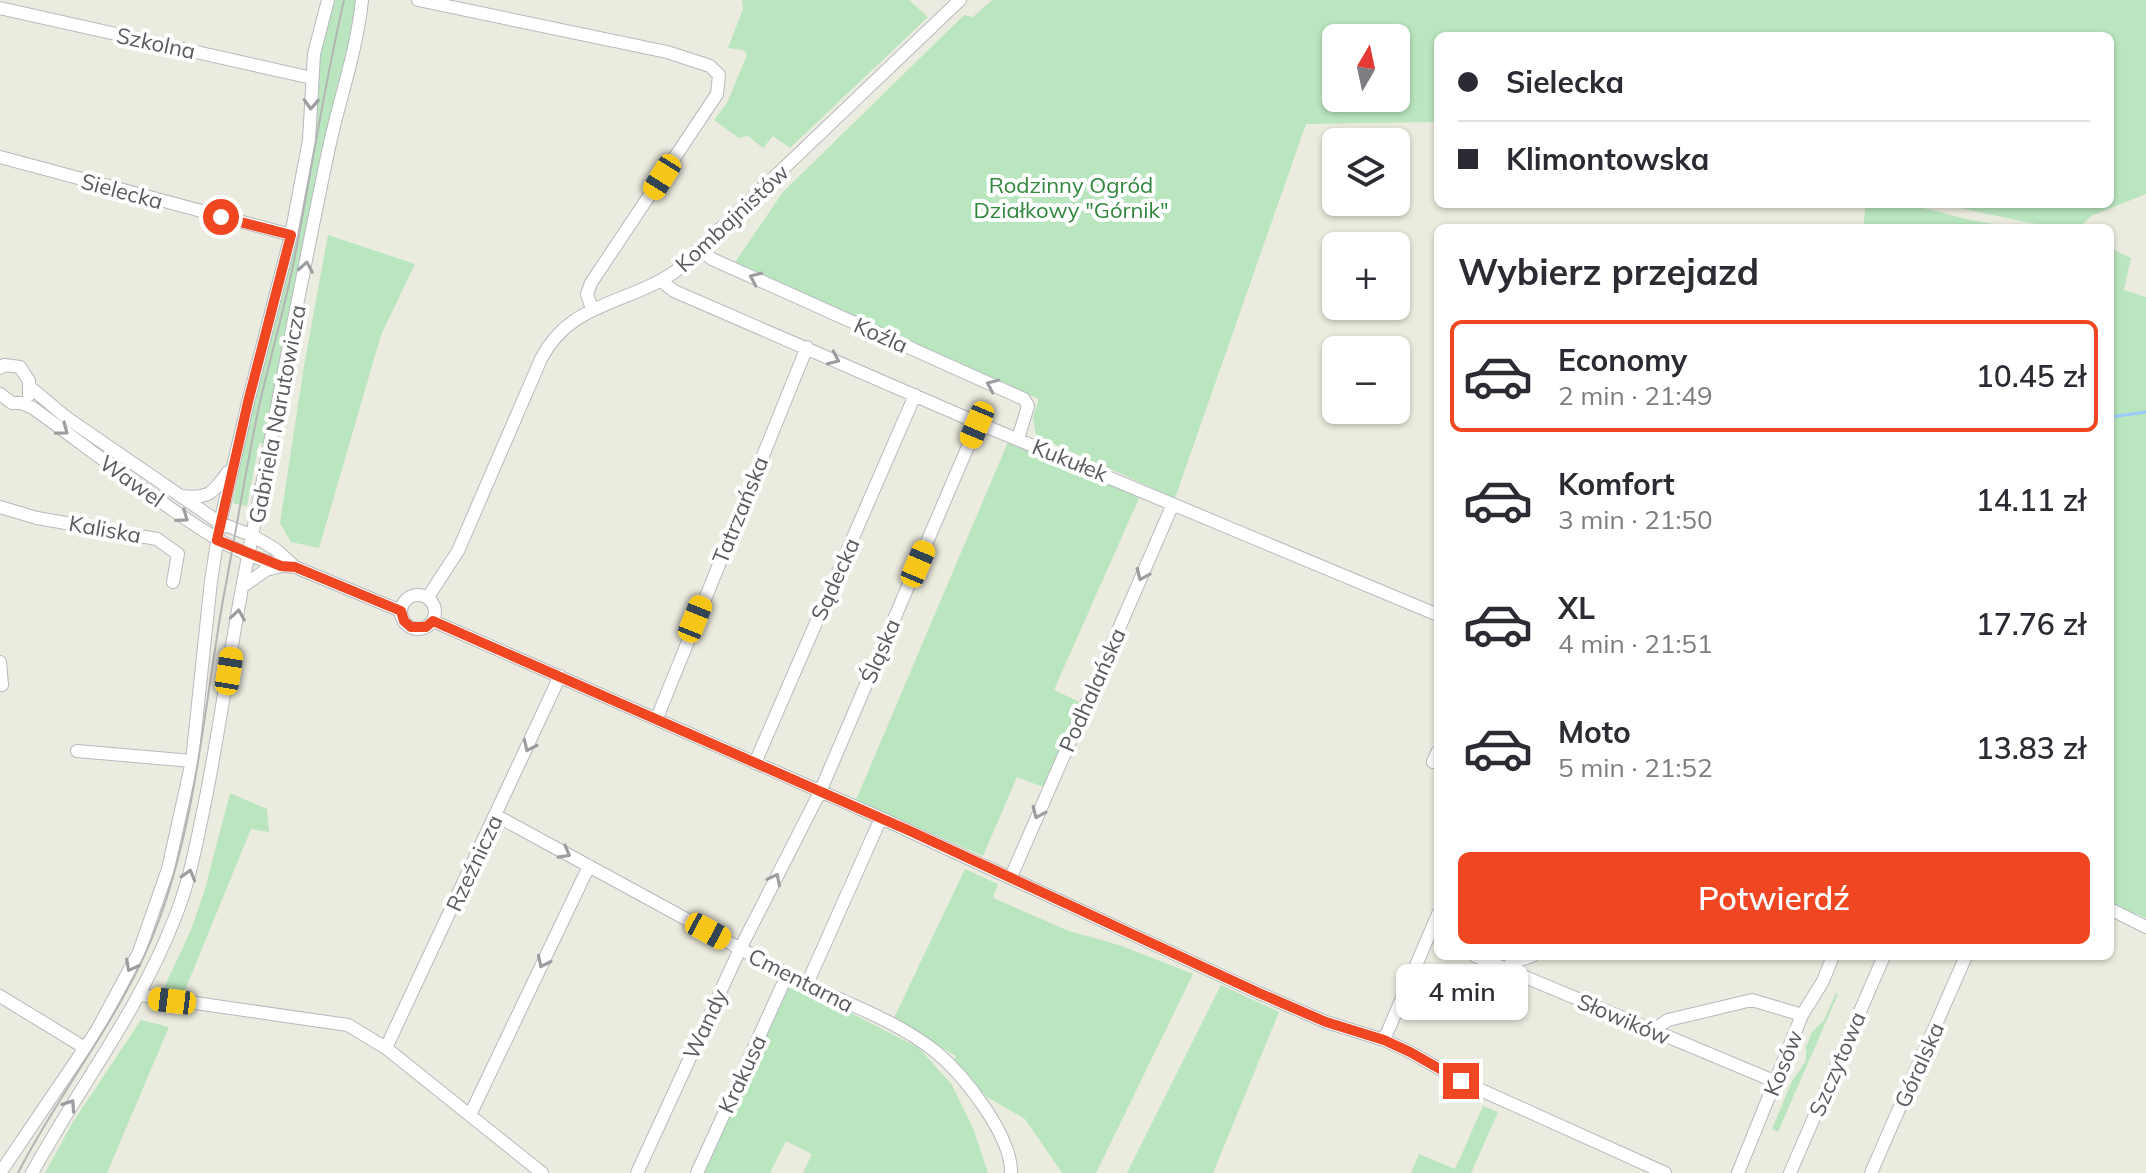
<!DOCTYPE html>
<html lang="pl">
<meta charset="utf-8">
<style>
body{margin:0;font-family:Mulish,sans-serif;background:#f7f7f7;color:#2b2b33;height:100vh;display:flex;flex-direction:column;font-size:30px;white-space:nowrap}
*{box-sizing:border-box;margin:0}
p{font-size:26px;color:#7c7c81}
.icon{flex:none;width:44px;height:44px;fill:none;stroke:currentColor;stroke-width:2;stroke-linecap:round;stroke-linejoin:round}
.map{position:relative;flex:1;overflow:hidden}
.side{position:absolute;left:1434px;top:224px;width:680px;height:736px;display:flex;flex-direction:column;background:#fff;border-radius:12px;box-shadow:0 2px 6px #0004}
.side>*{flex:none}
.top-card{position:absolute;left:1434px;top:32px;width:680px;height:176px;border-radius:12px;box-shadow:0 2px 6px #0004;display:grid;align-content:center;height:176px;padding:0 24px;background:#fff}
.needle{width:52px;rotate:9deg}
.tools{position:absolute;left:1322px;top:24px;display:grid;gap:16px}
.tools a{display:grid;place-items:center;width:88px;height:88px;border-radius:12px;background:#fff;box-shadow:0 2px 6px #0004;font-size:40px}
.end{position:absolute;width:36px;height:36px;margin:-18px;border:10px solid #f04621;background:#fff;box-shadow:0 0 0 4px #fff}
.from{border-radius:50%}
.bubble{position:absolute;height:56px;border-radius:12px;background:#fff;box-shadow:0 2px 6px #0004;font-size:26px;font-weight:600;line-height:56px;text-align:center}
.car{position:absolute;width:24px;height:48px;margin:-24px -12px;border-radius:10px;box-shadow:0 0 6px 2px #0007;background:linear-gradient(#f5c518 24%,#345 0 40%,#f5c518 0 76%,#345 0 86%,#f5c518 0)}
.top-card b{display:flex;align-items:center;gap:28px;height:76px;font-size:30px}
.top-card b+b{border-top:2px solid #e1e1e2}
.top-card i{width:20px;height:20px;background:#2b2b33}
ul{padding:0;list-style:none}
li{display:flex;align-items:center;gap:24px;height:112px;margin:0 16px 12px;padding:0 8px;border:4px solid transparent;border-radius:12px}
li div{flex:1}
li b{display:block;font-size:30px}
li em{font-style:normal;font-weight:600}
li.on{border-color:#f04621}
li>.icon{width:72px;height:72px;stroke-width:1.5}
h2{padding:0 24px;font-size:36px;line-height:96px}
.action{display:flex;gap:16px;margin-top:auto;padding:16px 24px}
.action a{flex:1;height:92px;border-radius:12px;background:#f04621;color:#fff;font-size:32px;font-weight:600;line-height:92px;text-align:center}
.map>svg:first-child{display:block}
</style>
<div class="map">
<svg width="2146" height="1173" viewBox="0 0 2146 1173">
<rect width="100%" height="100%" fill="#ecebdf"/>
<!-- green -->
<path fill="#b9e6be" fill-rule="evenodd" d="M334 0H358L267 444 259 443 247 506 233 503 325 27Z
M742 0H909L928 17 790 148 773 136 763 148 748 136 739 138 714 120 727 103 747 55 743 50 728 48 743 9Z
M992 0H2146V194L2091 216 2079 228 2030 223 1941 204H2110V36H1438V122L1306 124 1175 498 1036 436 1033 417 1039 399 733 265 783 192 964 15 973 17ZM1336 38H1396V98H1336Z
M1866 204H1908L1970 220 2018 228H1863Z
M328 235 415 264 381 335 319 548 291 542 280 523 304 366Z
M2110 248 2131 258 2124 290 2146 297V918L2110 903Z
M1008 442 1069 470 1074 469 1140 496 1054 690 1080 702 1043 787 1017 777 983 856 856 800Z
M230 793 267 809 269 832 251 829 183 995 163 990 191 930 205 889Z
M965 869 998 884 993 898 1069 931 1119 945 1193 974 1096 1173H1062L1025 1119 987 1097 954 1060 956 1056 893 1020Z
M789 981 919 1048 952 1085 973 1128 988 1173H803L812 1154 786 1141 770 1173H700Z
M1221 985 1279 1012 1213 1173H1127Z
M1836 993 1838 994 1778 1132 1772 1129 1792 1081 1806 1061V1047L1812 1032 1824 1020Z
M141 1020 169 1027 107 1173H45L73 1122Z
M1483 1106 1498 1112 1471 1173H1411L1419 1154 1455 1169Z"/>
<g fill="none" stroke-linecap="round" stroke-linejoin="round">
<!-- stream -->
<path stroke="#9ccaff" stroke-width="3" d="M2110 417 2146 412"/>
<!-- minor casing -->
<g stroke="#b7b9bf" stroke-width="14">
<path id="minor" d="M418 0 667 52 710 66 719 75 717 94 591 283 587 294 592 309
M0 8 312 78
M0 157 291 235
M701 250 712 259 1024 399 1028 406 1018 439
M661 281 674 291 978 423 1438 615
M0 368 4 365 20 367 29 381V395
M30 387 67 418 220 523 253 536 275 549 295 567 401 611
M0 394 12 403H21L33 408C73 437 112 467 153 496 195 525 242 562 295 567
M182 496C209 499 213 493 228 472
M0 507 37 518 157 539 178 554 173 582
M243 586 266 570 281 566
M401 612a17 17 0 1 1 34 0a17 17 0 1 1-34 0Z
M428 597 458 551 541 359C571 301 627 305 676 271L960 0
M433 621 881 818 1259 993 1326 1022 1384 1040 1410 1052 1461 1081 1665 1173
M0 662 2 685
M657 718 807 347
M77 751 192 761
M1433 762 1438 751
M755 763 915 395
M497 816C593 868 689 921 785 973 834 1000 891 1016 936 1052 964 1075 1012 1136 1011 1173
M1011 877 1173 504
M2110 909 2146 927
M1475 956 1774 1081
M1507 970 1511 963 1532 956
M807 984 881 818
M140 995 348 1025 386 1048 542 1173
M0 996 85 1048
M1656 1033 1659 1026 1668 1020 1752 1000 1802 1015
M1384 1040 1438 914
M386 1048 560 676
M470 1115 589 866
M0 1173 97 1030 139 952 168 869 192 761 211 581 220 523 248 402 291 235 309 140 314 54 328 0
M32 1173C79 1087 138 1012 174 920 189 884 196 845 204 807 221 724 231 640 248 557 274 424 299 290 327 157 338 102 356 56 362 0
M637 1173 740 949 820 792 978 423
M697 1173 787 975
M1738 1173 1802 1015 1823 981 1833 956
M1790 1173 1884 956
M1871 1173 1966 956"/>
</g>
<!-- minor -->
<use href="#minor" stroke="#fff" stroke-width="12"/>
<!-- tram -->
<path stroke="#b3b4b4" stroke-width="2" d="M18 1173C62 1086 126 1012 159 920 197 816 204 707 223 600 235 537 245 474 258 411 269 361 284 311 294 261 311 174 324 86 344 0"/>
</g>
<!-- one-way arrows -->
<defs><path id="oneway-chevron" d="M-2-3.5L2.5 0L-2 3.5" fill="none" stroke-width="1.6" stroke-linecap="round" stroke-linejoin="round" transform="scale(2)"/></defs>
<g stroke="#9b9da0">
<use href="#oneway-chevron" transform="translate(311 104) rotate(93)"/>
<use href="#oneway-chevron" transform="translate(306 267) rotate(-80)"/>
<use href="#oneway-chevron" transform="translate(755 278) rotate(-156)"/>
<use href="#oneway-chevron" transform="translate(834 359) rotate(24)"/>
<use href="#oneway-chevron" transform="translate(992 385) rotate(-156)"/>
<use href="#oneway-chevron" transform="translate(63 430) rotate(37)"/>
<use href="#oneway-chevron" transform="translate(183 517) rotate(35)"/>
<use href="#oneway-chevron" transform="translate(1142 575) rotate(114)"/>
<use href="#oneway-chevron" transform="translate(238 615) rotate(-81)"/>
<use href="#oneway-chevron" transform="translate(529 746) rotate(115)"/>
<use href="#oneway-chevron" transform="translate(1038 813) rotate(114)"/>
<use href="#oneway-chevron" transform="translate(565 853) rotate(29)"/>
<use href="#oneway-chevron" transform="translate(189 875) rotate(-74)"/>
<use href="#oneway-chevron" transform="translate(775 879) rotate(-63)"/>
<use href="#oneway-chevron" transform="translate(543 962) rotate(116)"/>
<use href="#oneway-chevron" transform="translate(131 966) rotate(118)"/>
<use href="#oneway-chevron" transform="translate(70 1105) rotate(-56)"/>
</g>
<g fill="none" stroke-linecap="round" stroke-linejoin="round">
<!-- route -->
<path stroke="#f04621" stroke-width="10" d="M221 217 291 235 248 402 217 540 281 566 295 567 401 611 404 621 411 627H426L433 621 910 831 1259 993 1326 1022 1384 1040 1410 1052 1461 1081"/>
</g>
<g text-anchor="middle" stroke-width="8" stroke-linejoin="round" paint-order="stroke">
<!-- street labels -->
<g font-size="22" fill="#585b61" stroke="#fff">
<text transform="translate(156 43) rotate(12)" y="8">Szkolna</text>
<text transform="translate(122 191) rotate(15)" y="8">Sielecka</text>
<text transform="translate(732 218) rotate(-43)" y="8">Kombajnistów</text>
<text transform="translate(881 335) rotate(24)" y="8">Koźla</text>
<text transform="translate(277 414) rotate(-79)" y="8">Gabriela Narutowicza</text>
<text transform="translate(1070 460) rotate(22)" y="8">Kukułek</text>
<text transform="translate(132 481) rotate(35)" y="8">Wawel</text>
<text transform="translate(740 510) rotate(-68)" y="8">Tatrzańska</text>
<text transform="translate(105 529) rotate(10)" y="8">Kaliska</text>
<text transform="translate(835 579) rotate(-66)" y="8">Sądecka</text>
<text transform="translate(880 651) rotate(-67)" y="8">Śląska</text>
<text transform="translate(1092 690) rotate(-66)" y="8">Podhalańska</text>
<text transform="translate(474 863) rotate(-65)" y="8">Rzeźnicza</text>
<text transform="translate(801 980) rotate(27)" y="8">Cmentarna</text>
<text transform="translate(1624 1019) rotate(23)" y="8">Słowików</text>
<text transform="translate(705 1024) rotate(-65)" y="8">Wandy</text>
<text transform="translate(1783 1063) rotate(-68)" y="8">Kosów</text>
<text transform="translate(1837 1064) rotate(-67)" y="8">Szczytowa</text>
<text transform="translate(1919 1065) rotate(-66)" y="8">Góralska</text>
<text transform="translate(742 1074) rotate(-65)" y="8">Krakusa</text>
</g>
<!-- park labels -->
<g font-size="22" fill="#31873e" stroke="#fff">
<text x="1071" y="193">Rodzinny Ogród<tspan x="1071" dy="25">Działkowy "Górnik"</tspan></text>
</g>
</g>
</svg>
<div class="tools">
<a><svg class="needle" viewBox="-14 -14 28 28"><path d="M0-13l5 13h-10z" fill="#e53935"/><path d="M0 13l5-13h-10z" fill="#7c7c81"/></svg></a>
<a><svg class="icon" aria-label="layers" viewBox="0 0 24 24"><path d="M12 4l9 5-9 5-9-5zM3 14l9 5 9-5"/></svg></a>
<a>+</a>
<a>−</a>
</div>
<i class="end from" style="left:221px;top:217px"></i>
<i class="end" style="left:1461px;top:1081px"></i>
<div class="bubble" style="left:1396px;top:964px;width:132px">4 min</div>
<i class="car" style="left:662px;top:177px;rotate:212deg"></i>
<i class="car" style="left:977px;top:425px;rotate:203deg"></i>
<i class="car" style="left:918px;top:564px;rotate:23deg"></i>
<i class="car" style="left:695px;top:619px;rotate:22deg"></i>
<i class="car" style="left:229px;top:671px;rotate:9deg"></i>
<i class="car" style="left:708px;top:931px;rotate:118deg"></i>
<i class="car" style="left:172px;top:1001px;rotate:277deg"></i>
<div class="top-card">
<b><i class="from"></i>Sielecka</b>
<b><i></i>Klimontowska</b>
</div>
<section class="side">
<h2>Wybierz przejazd</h2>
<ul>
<li class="on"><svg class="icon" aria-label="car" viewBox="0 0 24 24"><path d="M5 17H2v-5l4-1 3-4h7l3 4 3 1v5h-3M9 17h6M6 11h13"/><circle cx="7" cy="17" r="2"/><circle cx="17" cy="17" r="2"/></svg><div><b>Economy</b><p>2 min · 21:49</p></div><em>10.45 zł</em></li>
<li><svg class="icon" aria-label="car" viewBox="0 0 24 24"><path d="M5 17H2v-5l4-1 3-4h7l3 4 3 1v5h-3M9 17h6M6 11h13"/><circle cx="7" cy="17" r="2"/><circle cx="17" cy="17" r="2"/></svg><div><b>Komfort</b><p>3 min · 21:50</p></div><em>14.11 zł</em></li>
<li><svg class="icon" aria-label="car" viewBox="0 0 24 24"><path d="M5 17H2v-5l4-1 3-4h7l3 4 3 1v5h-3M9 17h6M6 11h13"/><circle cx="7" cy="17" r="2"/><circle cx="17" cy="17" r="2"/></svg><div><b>XL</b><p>4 min · 21:51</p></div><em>17.76 zł</em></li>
<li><svg class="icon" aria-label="car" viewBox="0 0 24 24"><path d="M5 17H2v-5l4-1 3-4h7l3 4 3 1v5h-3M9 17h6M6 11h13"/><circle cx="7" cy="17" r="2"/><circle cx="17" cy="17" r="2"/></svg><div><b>Moto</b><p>5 min · 21:52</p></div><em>13.83 zł</em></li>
</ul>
<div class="action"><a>Potwierdź</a></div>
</section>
</div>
